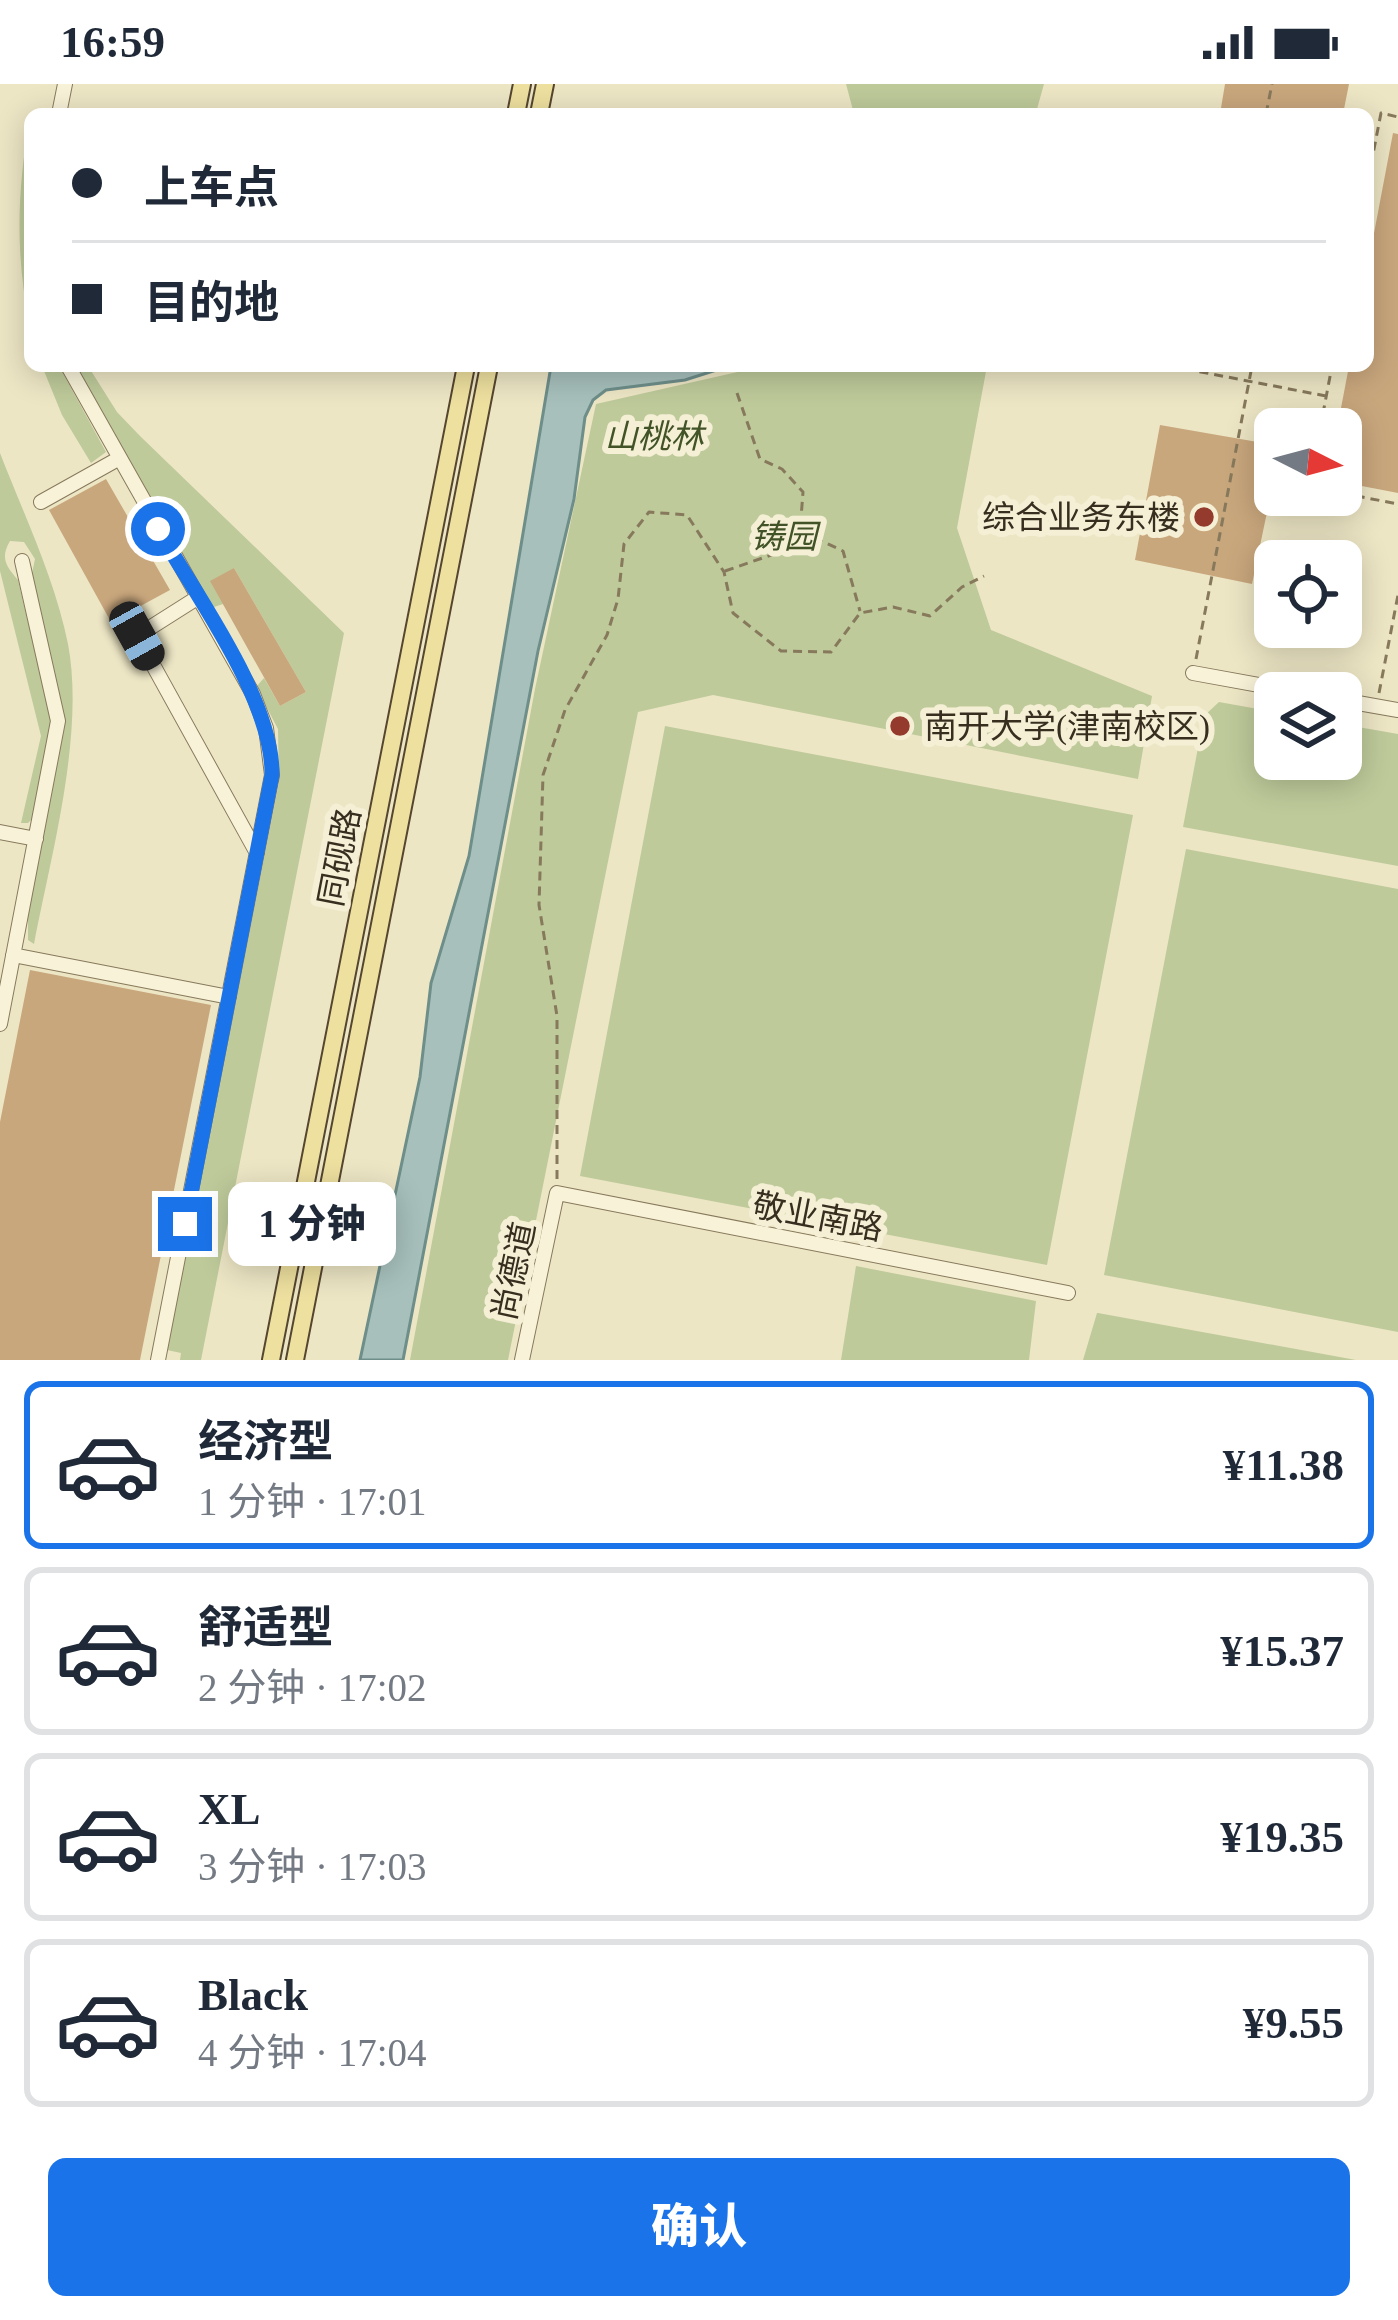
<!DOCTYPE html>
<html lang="zh">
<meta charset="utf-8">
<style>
body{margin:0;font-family:"Times New Roman","Noto Sans SC",serif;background:#f6f6f7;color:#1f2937;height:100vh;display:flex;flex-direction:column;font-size:45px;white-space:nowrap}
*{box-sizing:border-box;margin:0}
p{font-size:39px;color:#747a83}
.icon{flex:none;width:66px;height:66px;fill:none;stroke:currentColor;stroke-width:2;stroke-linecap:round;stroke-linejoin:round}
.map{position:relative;height:1276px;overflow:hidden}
.details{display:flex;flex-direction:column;background:#fff;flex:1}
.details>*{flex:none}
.banner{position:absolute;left:24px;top:24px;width:1350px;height:264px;border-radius:18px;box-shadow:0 6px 30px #0003;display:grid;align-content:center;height:264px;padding:0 48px;background:#fff}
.needle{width:78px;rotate:96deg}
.fabs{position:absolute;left:1254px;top:324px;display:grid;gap:24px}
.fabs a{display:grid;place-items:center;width:108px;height:108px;border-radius:18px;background:#fff;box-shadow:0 6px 30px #0003;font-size:60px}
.end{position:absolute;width:54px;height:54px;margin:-27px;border:15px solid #1a73e8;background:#fff;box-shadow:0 0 0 6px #fff}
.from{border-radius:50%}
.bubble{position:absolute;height:84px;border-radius:18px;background:#fff;box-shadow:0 6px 30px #0003;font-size:39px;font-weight:800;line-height:84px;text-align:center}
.car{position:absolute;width:36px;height:72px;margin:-36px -18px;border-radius:15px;box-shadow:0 0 9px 3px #0007;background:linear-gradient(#222 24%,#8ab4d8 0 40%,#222 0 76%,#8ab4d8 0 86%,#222 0)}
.banner b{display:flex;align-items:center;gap:42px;height:114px;font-size:45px}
.banner b+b{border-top:3px solid #e0e1e3}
.banner i{width:30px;height:30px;background:#1f2937}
ul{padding:21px 0 0;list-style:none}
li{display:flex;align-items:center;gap:36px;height:168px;margin:0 24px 18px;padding:0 24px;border:6px solid #e0e1e3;border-radius:18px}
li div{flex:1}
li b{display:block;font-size:45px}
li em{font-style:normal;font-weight:800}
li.on{border-color:#1a73e8}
li>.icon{width:108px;height:108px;stroke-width:1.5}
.button{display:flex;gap:24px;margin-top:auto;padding:24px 48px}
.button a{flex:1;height:138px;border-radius:18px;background:#1a73e8;color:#fff;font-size:48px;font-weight:800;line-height:138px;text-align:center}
.status{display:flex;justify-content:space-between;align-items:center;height:84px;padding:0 60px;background:#fff;direction:ltr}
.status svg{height:33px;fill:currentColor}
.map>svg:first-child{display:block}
</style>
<div class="status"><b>16:59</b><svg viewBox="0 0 49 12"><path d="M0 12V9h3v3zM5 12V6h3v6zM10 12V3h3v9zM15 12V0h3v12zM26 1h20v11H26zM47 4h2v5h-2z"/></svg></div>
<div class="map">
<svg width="1398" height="1276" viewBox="0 0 1398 1276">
<rect width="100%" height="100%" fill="#ede6c5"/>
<!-- green -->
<path fill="#beca9a" d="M846 0H1044L1037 25 1030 30H854Z
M30 34V242C15 171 17 106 30 34Z
M42 282H59L106 368 91 379 62 331Z
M77 282H88L117 328 140 352 344 549 201 1276H180L181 1269 167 1266 279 698 278 645 256 603 264 594 280 622 306 608 234 484 223 520 211 524Z
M764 282H987L957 444 991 546 1152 612 1138 695 713 611 638 628 508 1276H410L535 605 596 320Z
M0 369C24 431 55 495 68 560 85 650 51 771 34 860L28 856V828L65 641 31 494 35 475 24 458 10 457C0 474 6 482 18 496L51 636 35 732 28 739H21L41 652 0 487Z
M1219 618 1275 628V675H1341V640L1398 650V782L1183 743 1204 632Z
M665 642 1133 731 1047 1181 580 1092Z
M1186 765 1398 805V1248L1104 1191Z
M856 1182 1036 1217 1029 1276H841Z
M1097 1229H1098L1356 1276H1083Z"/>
<!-- water -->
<path fill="#a7c0bc" stroke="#6e8e8a" stroke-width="3" d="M551 282H729L685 296 606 306 593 316 585 333 574 415 538 567 403 1276H360L420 993 431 899 469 772Z"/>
<!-- building -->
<path fill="#c9a77d" d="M1225 0H1349L1343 30H1220Z
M1393 49 1398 50V409L1341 398V345H1337L1349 282H1368V181Z
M1160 341 1275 361V390L1252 500 1135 476Z
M106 395 170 506 111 538 49 426Z
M234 484 306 608 280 622 210 497Z
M30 886 211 921 140 1276H0V1038Z"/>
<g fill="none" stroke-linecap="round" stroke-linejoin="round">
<!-- minor casing -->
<g stroke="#87795c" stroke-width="16">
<path id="minor" d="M59 30 65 0
M68 282 253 610 266 644 272 691 158 1276
M41 418 118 375
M197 514 137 552 257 769
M1193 589 1303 609
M1341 616 1398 626
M0 748 36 755
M13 871 229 913
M0 940 58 637 22 477
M522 1276 557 1109 1068 1209"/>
</g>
<!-- major casing -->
<g stroke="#554630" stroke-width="20">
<path id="major" d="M516 30 522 0
M539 30 545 0
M271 1276 466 282
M295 1276 489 282"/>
</g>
<!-- path -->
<path stroke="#87795c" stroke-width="3" stroke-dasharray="9 6" stroke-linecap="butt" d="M1266 30 1272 0
M1368 96 1381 29 1398 33
M1170 282 1326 312
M737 309 760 375 782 385 803 408 800 447 843 467 860 527
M1320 345 1332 282
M1341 409 1398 420
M725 487 780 468 799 448
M1196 575 1252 282
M1379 609 1398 511
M557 1095V932L539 821 543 691 565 626 607 551 618 515 624 460 649 428 687 431 724 488 733 529 781 567 831 568 860 529 893 523 930 532 962 503 984 492"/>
<!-- minor -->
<use href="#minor" stroke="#f8f2d8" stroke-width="14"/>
<!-- major -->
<use href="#major" stroke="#eee09f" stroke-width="16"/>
</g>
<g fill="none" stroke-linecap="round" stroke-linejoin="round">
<!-- route -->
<path stroke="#1a73e8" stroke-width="15" d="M158 445C196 512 273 615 272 691L185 1140"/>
</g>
<!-- markers -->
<g fill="#943b2e" stroke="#f4efd5" stroke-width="4.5">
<circle cx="1204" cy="433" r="12"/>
<circle cx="900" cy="642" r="12"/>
</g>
<g text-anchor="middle" stroke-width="12" stroke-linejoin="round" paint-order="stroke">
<!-- park labels -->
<g font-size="33" font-style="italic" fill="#425327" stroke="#f4efd5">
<text x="654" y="364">山桃林</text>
<text x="784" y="464">铸园</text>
</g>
<!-- poi labels -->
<g font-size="33" fill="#382e1f" stroke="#f4efd5" text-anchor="end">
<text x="1180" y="445">综合业务东楼</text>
<text x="924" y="654" text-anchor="start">南开大学(津南校区)</text>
</g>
<!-- street labels -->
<g font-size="33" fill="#382e1f" stroke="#f4efd5">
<text transform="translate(339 773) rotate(-79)" y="12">同砚路</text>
<text transform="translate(818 1132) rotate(11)" y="12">敬业南路</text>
<text transform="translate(513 1187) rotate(-78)" y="12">尚德道</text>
</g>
</g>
</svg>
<div class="fabs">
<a><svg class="needle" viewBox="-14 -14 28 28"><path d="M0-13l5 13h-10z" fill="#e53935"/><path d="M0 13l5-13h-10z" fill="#747a83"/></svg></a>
<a><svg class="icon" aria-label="locate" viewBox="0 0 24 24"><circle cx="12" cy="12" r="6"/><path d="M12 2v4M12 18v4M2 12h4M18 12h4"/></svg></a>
<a><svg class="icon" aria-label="layers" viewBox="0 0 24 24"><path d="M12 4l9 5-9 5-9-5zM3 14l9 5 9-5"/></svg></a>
</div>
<i class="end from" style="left:158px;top:445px"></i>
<i class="end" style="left:185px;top:1140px"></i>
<div class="bubble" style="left:228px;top:1098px;width:168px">1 分钟</div>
<i class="car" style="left:137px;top:552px;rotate:151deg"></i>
<div class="banner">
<b><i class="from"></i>上车点</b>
<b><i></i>目的地</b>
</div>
</div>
<section class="details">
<ul>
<li class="on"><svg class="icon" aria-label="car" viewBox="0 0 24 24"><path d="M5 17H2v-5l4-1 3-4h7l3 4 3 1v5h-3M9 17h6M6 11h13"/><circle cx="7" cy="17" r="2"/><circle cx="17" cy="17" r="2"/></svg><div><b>经济型</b><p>1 分钟 · 17:01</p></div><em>¥11.38</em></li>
<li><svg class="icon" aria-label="car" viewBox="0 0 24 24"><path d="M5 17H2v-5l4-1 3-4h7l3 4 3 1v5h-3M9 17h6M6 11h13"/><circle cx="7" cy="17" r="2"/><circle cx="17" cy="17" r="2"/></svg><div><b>舒适型</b><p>2 分钟 · 17:02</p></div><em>¥15.37</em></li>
<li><svg class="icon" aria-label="car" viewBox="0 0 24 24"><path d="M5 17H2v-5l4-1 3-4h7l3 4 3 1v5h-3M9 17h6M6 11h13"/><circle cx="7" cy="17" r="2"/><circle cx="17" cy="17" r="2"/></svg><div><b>XL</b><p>3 分钟 · 17:03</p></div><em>¥19.35</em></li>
<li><svg class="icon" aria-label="car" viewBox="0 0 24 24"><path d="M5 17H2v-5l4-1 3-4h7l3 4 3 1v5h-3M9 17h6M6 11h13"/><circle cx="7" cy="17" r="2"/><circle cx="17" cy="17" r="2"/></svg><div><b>Black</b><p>4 分钟 · 17:04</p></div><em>¥9.55</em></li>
</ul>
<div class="button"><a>确认</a></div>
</section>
